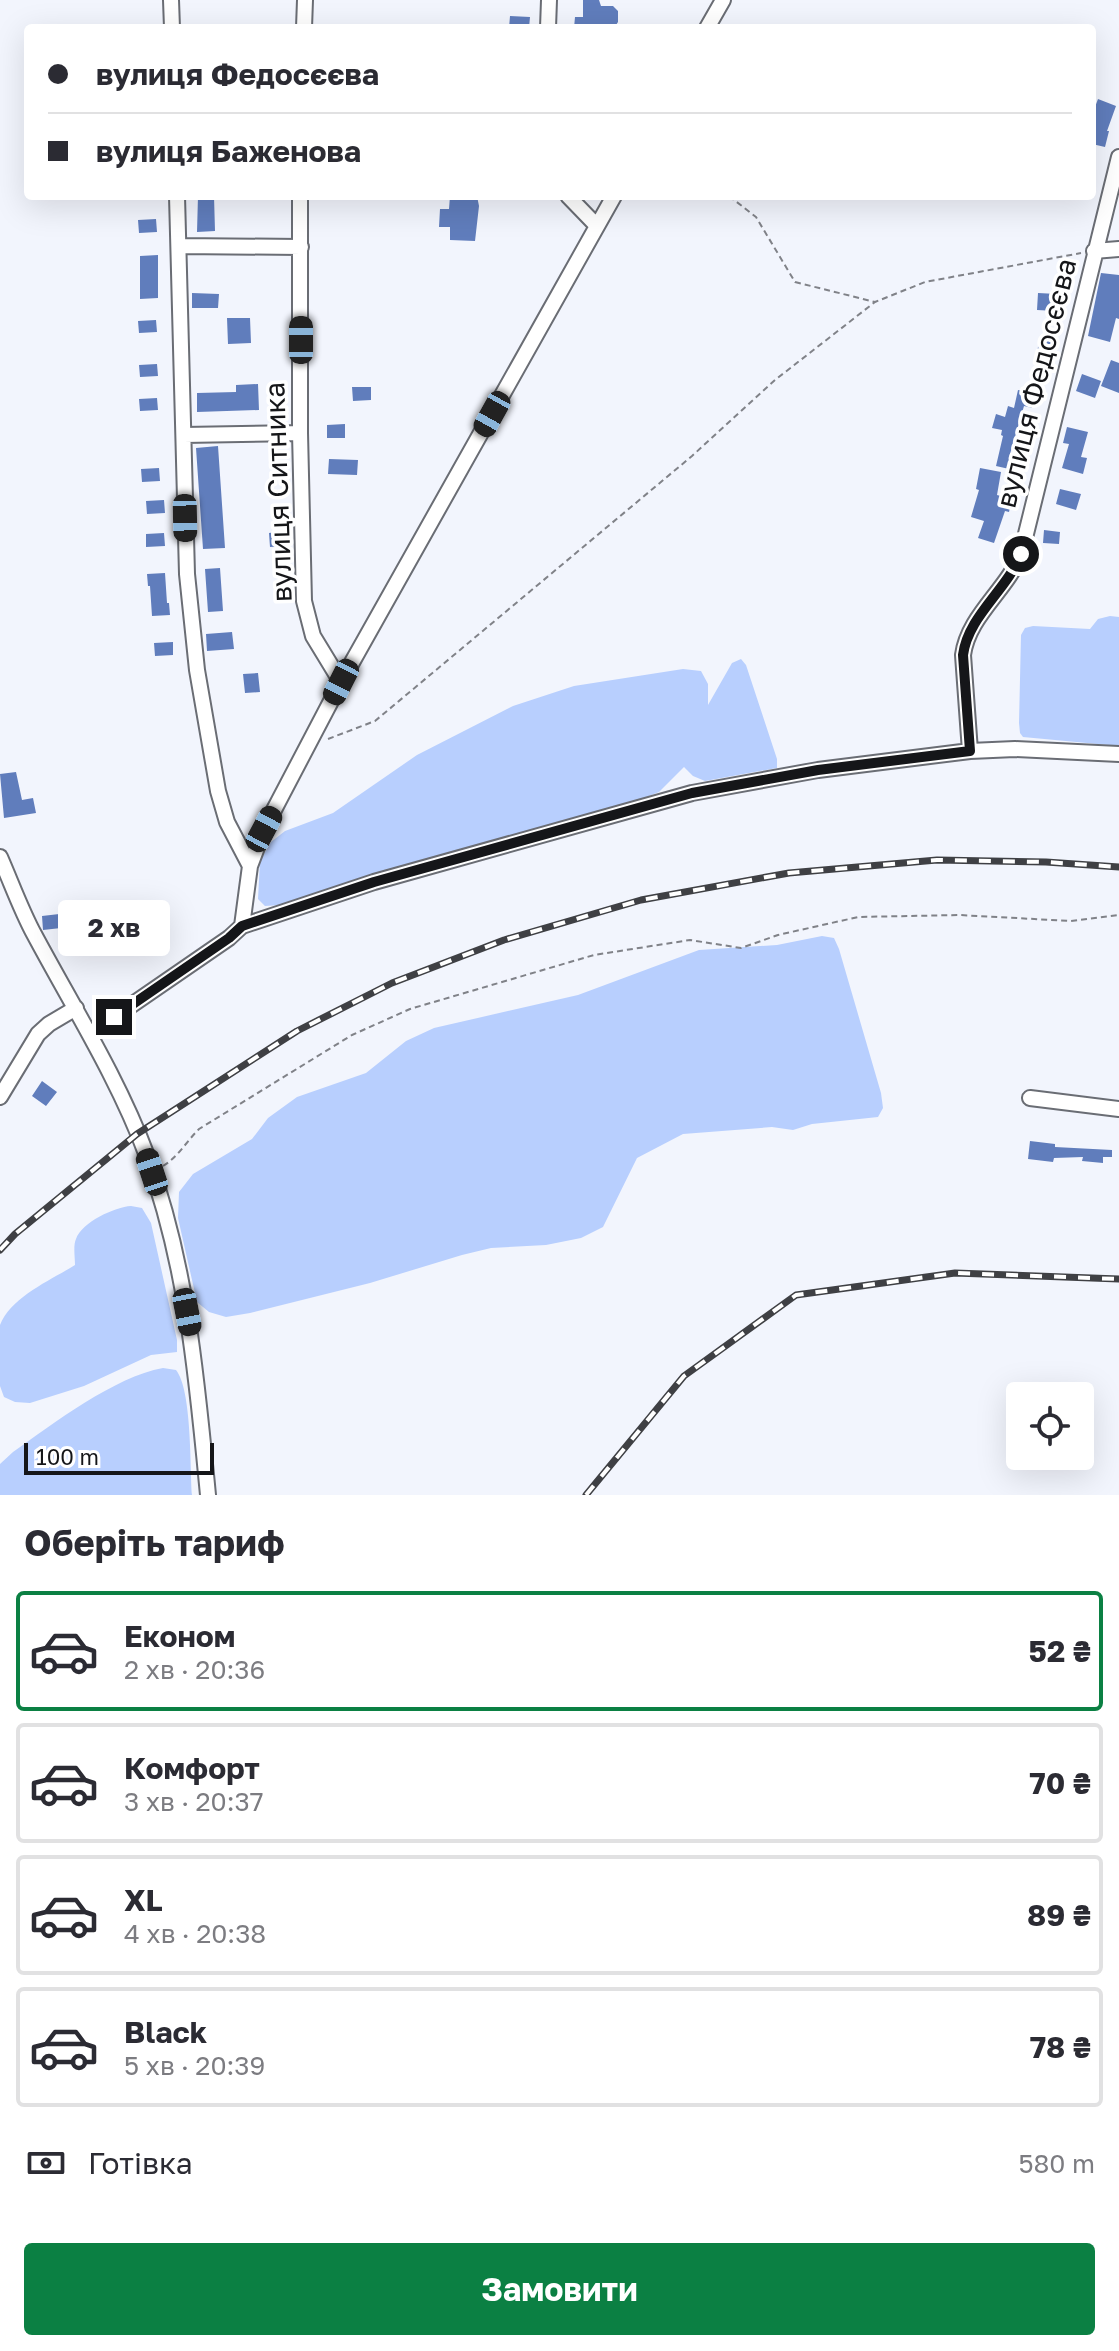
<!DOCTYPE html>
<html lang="uk">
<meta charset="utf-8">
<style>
body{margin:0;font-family:"Golos Text",sans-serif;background:#f7f7f7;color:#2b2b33;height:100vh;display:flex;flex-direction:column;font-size:30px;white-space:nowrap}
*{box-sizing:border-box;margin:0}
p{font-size:26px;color:#7c7c81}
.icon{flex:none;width:44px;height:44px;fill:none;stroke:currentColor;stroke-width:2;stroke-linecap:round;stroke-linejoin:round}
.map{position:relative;height:1495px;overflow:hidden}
.details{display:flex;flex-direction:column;background:#fff;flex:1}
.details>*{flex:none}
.top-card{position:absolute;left:24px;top:24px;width:1072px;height:176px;border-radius:8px;box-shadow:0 8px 32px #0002;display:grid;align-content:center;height:176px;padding:0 24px;background:#fff}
.fabs{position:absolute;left:1006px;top:1382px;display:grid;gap:16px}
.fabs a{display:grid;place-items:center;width:88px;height:88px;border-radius:8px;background:#fff;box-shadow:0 8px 32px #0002;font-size:40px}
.scale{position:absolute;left:24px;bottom:20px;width:190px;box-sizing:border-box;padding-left:8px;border:4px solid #151619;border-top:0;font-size:22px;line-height:28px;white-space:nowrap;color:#151619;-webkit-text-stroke:6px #fff;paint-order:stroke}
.end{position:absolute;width:36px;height:36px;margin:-18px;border:10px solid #151619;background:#fff;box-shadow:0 0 0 4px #fff}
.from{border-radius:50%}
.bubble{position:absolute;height:56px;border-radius:8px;background:#fff;box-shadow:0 8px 32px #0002;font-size:26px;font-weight:700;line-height:56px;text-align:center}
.car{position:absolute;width:24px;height:48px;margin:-24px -12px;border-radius:10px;box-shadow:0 0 6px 2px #0007;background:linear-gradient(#222 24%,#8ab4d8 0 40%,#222 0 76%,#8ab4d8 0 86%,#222 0)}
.top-card b{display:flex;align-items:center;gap:28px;height:76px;font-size:30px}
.top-card b+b{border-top:2px solid #e1e1e2}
.top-card i{width:20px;height:20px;background:#2b2b33}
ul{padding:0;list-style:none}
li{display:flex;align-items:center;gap:24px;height:120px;margin:0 16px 12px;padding:0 8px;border:4px solid #e1e1e2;border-radius:8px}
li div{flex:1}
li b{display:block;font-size:30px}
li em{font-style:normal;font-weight:700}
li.selected{border-color:#0b8043}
li>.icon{width:72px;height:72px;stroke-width:1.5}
h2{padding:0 24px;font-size:36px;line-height:96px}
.pay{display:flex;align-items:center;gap:20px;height:88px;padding:0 24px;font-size:30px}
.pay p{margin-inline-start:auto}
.button{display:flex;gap:16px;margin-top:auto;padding:16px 24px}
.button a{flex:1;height:92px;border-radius:8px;background:#0b8043;color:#fff;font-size:32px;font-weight:700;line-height:92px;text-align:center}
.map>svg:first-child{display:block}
</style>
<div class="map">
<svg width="1119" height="1495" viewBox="0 0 1119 1495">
<rect width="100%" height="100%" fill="#f2f5fd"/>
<!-- green -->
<path fill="#b8cffe" d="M1110 616 1119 617V746L1023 737 1020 733 1019 723 1021 635 1025 628 1033 626 1090 629 1098 619Z
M741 659 746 665 777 759V768L705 781 693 776 684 767 659 792 639 800 458 850 281 905 265 906 258 899 260 861 271 842 285 831 333 813 417 755 513 706 574 686 683 669 701 671 708 684V705L732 663Z
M822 936 834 938 839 949 881 1093 883 1108 878 1117 812 1124 793 1130 772 1127 683 1134 637 1158 603 1227 581 1238 546 1245 491 1248 462 1255 370 1283 250 1313 226 1317 209 1312 197 1302 178 1218 179 1192 193 1174 252 1139 268 1118 297 1097 366 1073 406 1041 434 1028 578 995 699 950 777 945Z
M131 1206 142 1208 151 1223 177 1340V1352L151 1355 84 1386 30 1403 15 1402 4 1397 0 1386V1325C11 1297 51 1280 75 1265 75 1258 73 1245 76 1239 82 1222 115 1207 131 1206Z
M163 1368 176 1370C192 1390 190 1466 192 1495H0V1464L13 1452C54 1423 114 1377 163 1368Z"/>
<!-- building -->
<path fill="#607dbc" d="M583 0H599L601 6H613L618 11V22L614 28H574L575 17H583Z
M510 16 530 17 529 28H509Z
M1098 99 1116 106 1107 131H1109L1105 147 1092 144V115Z
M198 196H214L215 231 197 232Z
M450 196H477L479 206 475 241 450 240V227H439L440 209H449Z
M156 219 157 232 139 233 138 220Z
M158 255V298L140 299V256Z
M1101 273 1119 275V319L1116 318 1110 342 1088 336Z
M192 293 219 294 218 308H192Z
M1038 293 1057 294 1056 311 1037 310Z
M227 318H250L251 343 228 344Z
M156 320 157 332 139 333 138 321Z
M1040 337 1057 341 1054 356 1037 352Z
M1111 360 1119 363V393L1101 386Z
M157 364 158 376 140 377 139 365Z
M1082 374 1101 381 1095 398 1076 391Z
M258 384 259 410 197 412V393L236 392V385Z
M352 387H371V400L353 401Z
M1018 390 1035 393 1032 408 1024 406 1010 454 1026 458 1022 472 996 466 1003 436 1001 435 1002 430 992 428 996 414 1005 417 1008 406 1014 408Z
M157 398 158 410 140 411 139 399Z
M345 424V438H327V425Z
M1067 427 1088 432 1081 457 1087 458 1083 474 1062 468 1069 444 1063 443Z
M218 446 225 548 203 549 196 448Z
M329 459 358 460 357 475 328 474Z
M159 468 160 481 142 482 141 469Z
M980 468 1001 472 997 495 1012 499 1009 512 1005 511 994 543 978 538 984 521 971 517 979 490 976 489Z
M1060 489 1081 494 1076 510 1056 504Z
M164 500 165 513 147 514 146 501Z
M1044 530 1060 532 1059 544 1043 543Z
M284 531 285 546 270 547 269 533Z
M164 533 165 546 146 547V534Z
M220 568 223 611 208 612 205 569Z
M165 573 167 603H169L170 615 152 616 150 586H148L147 574Z
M232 632 234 649 207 651 206 634Z
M173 642V655L155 656 154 643Z
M258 673 260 692 245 693 243 674Z
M16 772 22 800 33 798 36 813 4 818 0 774Z
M68 913 70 927 43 930 42 916Z
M42 1081 57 1092 46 1106 32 1096Z
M1030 1141 1055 1144V1147L1112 1150V1157H1103V1163L1082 1161 1083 1157 1054 1158 1053 1162 1028 1159Z"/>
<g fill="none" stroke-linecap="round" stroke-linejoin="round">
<!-- minor casing -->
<g stroke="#6a6d74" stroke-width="18">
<path id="minor" d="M171 0 172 28
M304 28 305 0
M548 28 549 0
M707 28 723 0
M177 196 187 574 197 670 218 791 227 822 250 866
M300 196V433L304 601 313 636 341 682
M568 196 597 226
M179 246 301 247
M1094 251 1119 249
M184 435 300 433
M970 751 963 655C968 616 1007 590 1021 554L1119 157
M0 857C11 882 21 910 34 934 73 1007 118 1078 147 1156 187 1265 197 1380 208 1495
M242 926 374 882 692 793 818 770 970 751 1015 749 1119 754
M91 1033 229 938 242 926 250 866 264 829 341 682 614 196
M0 1097 38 1034 49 1024 76 1008
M1030 1098 1119 1109"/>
</g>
<!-- path -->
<path stroke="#808288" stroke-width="2" stroke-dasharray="6 4" stroke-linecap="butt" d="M729 196 756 217 795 282 875 302 925 282 1081 253
M328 739 375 721 692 456 775 380 875 302
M163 1166C178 1157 186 1142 199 1129L352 1035 410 1009 594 955 690 940 741 948 778 935 858 917 959 915 1071 921 1119 915"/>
<!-- minor -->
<use href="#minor" stroke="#fff" stroke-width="14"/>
<!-- rail casing -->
<g stroke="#3f4044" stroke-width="7">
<path id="rail" d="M0 1250 15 1234 137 1134 297 1031 392 983 504 940 641 900 789 873 937 860 1046 862 1119 867
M586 1495 684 1376 796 1295 955 1273 1119 1279"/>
</g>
<!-- rail -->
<use href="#rail" stroke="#fff" stroke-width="4" stroke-dasharray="12" stroke-linecap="butt"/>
</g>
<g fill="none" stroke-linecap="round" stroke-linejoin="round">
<!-- route -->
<path stroke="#151619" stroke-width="10" d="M114 1017 229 938 242 926 374 882 692 793 818 770 970 751 963 655C968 616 1007 590 1021 554"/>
</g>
<g text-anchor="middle" stroke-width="7" stroke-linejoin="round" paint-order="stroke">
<!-- street labels -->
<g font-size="28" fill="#151619" stroke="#fff">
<text transform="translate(1036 383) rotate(-76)" y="10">вулиця Федосєєва</text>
<text transform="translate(278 492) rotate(-92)" y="10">вулиця Ситника</text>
</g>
</g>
</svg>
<div class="fabs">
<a><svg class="icon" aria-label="locate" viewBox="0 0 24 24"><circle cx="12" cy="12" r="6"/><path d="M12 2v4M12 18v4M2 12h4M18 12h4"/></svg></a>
</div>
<div class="scale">100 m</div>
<i class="end from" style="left:1021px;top:554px"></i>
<i class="end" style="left:114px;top:1017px"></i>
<div class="bubble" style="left:58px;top:900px;width:112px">2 хв</div>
<i class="car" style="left:301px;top:340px;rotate:0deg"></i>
<i class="car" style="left:492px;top:414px;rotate:209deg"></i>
<i class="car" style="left:185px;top:518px;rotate:179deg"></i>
<i class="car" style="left:341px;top:682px;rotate:207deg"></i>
<i class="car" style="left:264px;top:829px;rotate:28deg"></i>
<i class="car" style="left:152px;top:1172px;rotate:342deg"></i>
<i class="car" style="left:187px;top:1312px;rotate:169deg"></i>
<div class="top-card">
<b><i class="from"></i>вулиця Федосєєва</b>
<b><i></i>вулиця Баженова</b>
</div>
</div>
<section class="details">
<h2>Оберіть тариф</h2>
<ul>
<li class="selected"><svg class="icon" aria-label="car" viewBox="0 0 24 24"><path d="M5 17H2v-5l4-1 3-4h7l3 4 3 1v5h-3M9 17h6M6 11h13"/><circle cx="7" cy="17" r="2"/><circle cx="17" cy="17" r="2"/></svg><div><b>Економ</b><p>2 хв · 20:36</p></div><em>52 ₴</em></li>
<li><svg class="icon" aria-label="car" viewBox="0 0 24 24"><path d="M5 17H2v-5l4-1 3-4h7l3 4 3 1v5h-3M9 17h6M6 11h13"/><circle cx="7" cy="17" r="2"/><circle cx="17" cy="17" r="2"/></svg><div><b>Комфорт</b><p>3 хв · 20:37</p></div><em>70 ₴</em></li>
<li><svg class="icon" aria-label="car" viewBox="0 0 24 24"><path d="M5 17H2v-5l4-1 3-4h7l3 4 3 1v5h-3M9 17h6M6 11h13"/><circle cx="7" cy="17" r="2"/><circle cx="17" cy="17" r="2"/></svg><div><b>XL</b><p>4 хв · 20:38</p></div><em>89 ₴</em></li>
<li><svg class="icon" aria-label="car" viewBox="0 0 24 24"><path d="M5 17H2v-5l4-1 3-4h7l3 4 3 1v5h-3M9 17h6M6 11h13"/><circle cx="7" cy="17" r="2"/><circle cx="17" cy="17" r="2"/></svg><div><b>Black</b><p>5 хв · 20:39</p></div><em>78 ₴</em></li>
</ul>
<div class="pay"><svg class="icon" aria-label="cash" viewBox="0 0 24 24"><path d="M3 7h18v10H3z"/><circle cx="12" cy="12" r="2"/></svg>Готівка<p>580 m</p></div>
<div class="button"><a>Замовити</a></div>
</section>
